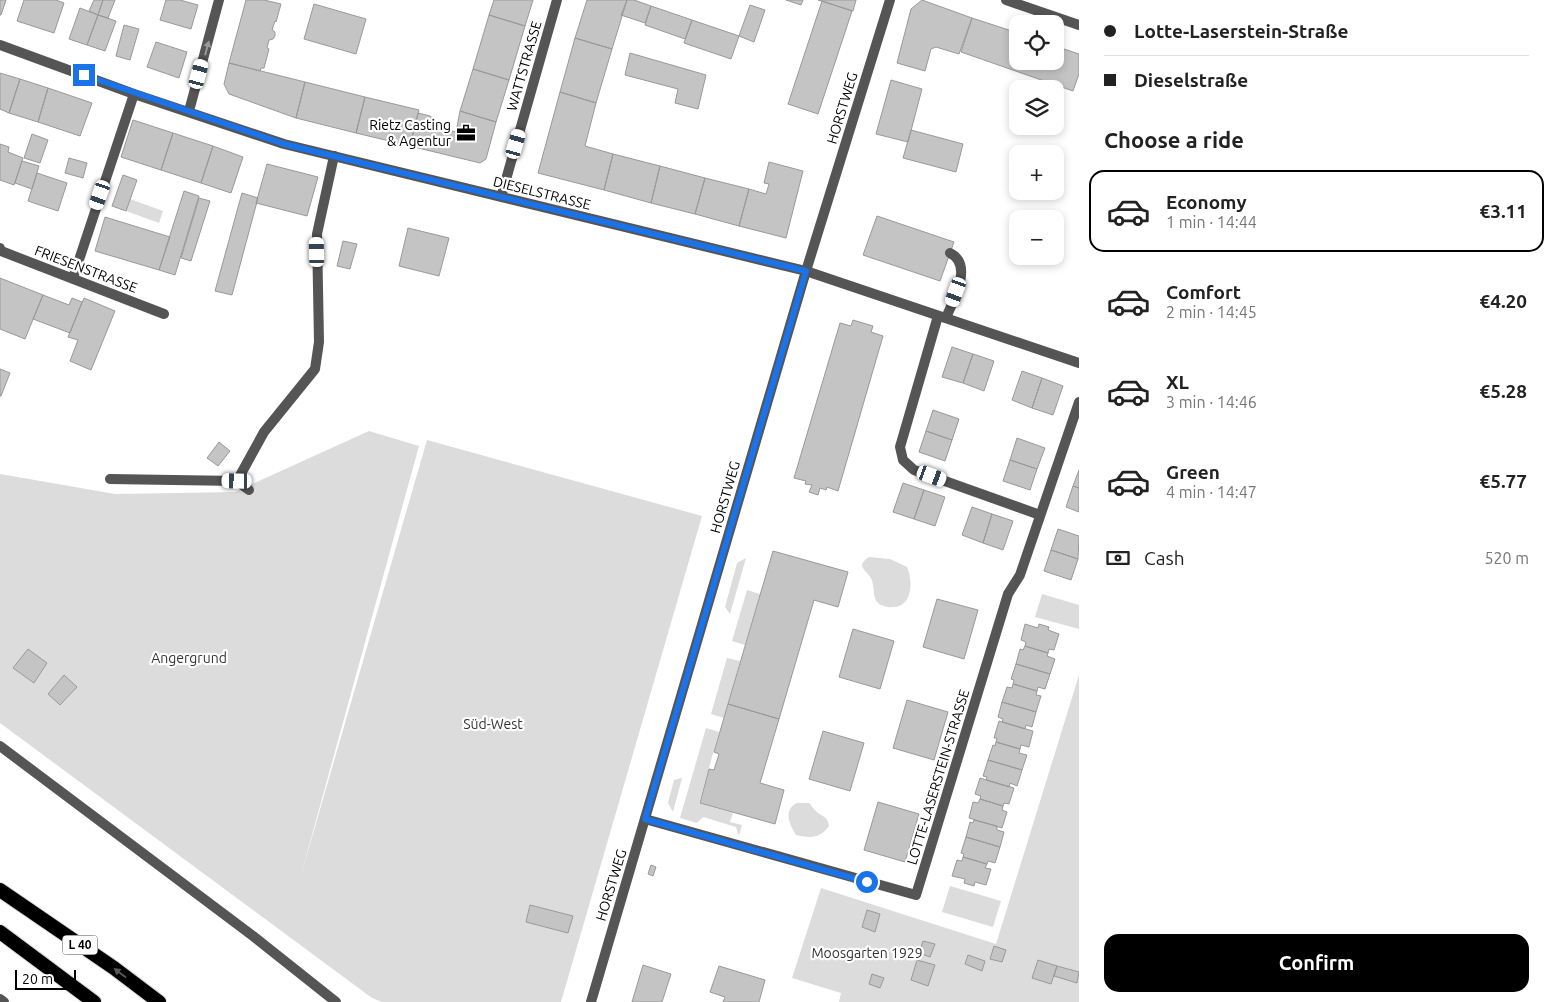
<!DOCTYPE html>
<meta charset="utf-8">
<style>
body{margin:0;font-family:Ubuntu,sans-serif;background:#f6f6f6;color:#222;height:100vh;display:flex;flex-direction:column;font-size:19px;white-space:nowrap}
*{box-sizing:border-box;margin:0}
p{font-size:16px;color:#767676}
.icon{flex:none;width:28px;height:28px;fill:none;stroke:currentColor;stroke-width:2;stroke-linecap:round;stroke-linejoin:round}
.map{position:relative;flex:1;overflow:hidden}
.side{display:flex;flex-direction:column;background:#fff;width:475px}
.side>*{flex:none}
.banner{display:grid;align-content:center;height:110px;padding:0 25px;background:#fff}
.buttons{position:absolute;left:1009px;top:15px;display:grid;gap:10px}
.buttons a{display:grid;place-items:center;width:55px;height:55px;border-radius:10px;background:#fff;box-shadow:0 2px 8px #0003;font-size:25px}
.scale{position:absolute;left:15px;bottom:12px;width:61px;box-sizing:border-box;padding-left:5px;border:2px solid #000;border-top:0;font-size:14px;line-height:18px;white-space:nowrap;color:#000;-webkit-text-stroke:4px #fff;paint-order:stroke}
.end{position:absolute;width:22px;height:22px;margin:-11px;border:6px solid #1a73e8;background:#fff;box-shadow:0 0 0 2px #fff}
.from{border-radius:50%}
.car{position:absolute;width:15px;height:30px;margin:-15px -8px;border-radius:6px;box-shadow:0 0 4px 1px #0007;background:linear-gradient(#fff 24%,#345 0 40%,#fff 0 76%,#345 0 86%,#fff 0)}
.banner b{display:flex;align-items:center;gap:18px;height:48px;font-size:19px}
.banner b+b{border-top:1px solid #e0e0e0}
.banner i{width:12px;height:12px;background:#222}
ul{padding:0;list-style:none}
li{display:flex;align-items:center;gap:15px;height:82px;margin:0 10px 8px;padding:0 15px;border:2px solid transparent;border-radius:15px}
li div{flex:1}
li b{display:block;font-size:19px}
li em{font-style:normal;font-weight:700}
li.current{border-color:#000}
li>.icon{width:45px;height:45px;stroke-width:1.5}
h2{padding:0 25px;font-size:22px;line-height:60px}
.pay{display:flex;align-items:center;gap:12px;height:55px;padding:0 25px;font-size:19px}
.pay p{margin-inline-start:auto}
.button{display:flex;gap:10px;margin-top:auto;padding:10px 25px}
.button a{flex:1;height:58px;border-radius:15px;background:#000;color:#fff;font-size:20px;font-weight:700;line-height:58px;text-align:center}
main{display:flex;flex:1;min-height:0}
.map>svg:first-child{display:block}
</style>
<main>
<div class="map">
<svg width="1079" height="1002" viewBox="0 0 1079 1002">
<rect width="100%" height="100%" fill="#fff"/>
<!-- green -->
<path fill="#dcdcdc" d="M130 199 163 211 159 223 126 211Z
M369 431 419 446 301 875 427 440 702 516 561 1002H382L372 998 0 723V474L115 494 235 492Z
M869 557 890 559 907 567C913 580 913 607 893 607 888 608 882 606 878 603 872 598 875 585 871 578 866 570 855 566 869 557Z
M746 558 730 614 725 607 737 563Z
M747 590 760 594 745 645 732 641Z
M1042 594 1079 605V629L1035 617Z
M727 658 740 661 724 718 711 714Z
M1079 675V1002H839L841 993 792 978 821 888 996 944Z
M706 728 719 732 699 803 733 813 730 822 742 825 739 836 736 827 703 817 697 823 680 818Z
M682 778 673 812 668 803 674 780Z
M797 803H809C812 806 815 811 818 813 826 818 827 817 829 826 820 839 810 838 796 835 789 824 783 810 797 803Z
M950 886 1001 901 993 927 942 912Z"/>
<!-- building -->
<path fill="#c4c4c4" stroke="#999" d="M0 0H6L1 15H0Z
M24 0H56L64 3 54 33 17 21Z
M94 0H103L98 15 89 11Z
M103 0H115L108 18 98 15Z
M166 0H180L198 5 191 29 160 20Z
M246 0H264L281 4 276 22 275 21 272 30 275 32V36L273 39 269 40 267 48 269 49 264 68H261L260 71 229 63Z
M494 0H533L525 26 489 15Z
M587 0H627L612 49 575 38Z
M627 0H634L651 6 645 23 621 15Z
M786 0H803L801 5Z
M818 0H856L853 11Z
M922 0 972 18 959 54 936 47 931 49 925 71 897 63 911 9Z
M822 1 852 11 818 114 788 104Z
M314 4 366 19 356 54 304 39Z
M750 5 765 10 754 42 739 36Z
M651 6 692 20 685 39 645 25Z
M80 8 98 15 87 45 69 39Z
M98 15 116 21 105 51 87 45Z
M489 15 525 26 509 80 473 69Z
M972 18 1018 33V61H1055V46L1079 54V74L1073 91 961 52Z
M692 20 739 36 731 59 684 43Z
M124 25 139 29 130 60 116 56Z
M575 38 612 49 596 103 560 92Z
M156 42 187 52 179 78 147 67Z
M630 53 706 75 698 109 675 103 678 89 625 75Z
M229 63 305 82 296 118 229 94 224 84Z
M473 69 509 80 496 122 460 111Z
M0 73 20 79 9 113 0 109Z
M20 79 48 88 38 122 9 113Z
M891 80 922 89 908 142 876 134Z
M305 82 365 97 356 133 296 118Z
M48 88 92 103 80 136 38 122Z
M560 92 596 103 585 146 613 154 604 190 538 173Z
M365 97 419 110 410 146 356 133Z
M460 111 496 122 486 159 480 163 410 146 418 113 430 116 435 120 440 128 456 132Z
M133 120 173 133 161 170 121 157Z
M911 130 963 144 956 172 903 158Z
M173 133 213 146 201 183 161 170Z
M32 134 48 140 40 163 24 158Z
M0 144 9 147 8 152 23 158 14 185 0 180Z
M213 146 243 157 231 193 201 183Z
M613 154 660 166 651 203 604 190Z
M69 158 87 163 83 178 65 173Z
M22 161 39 166 32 189 15 183Z
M769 162 803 171 786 238 739 226 749 189 766 194 769 184 764 183Z
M267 164 318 177 307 216 256 203Z
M660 166 705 178 695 214 651 203Z
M37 173 67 183 58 211 28 201Z
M123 175 137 180 126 211 112 206Z
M705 178 749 189 739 226 695 214Z
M184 191 199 196 175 275 159 270Z
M242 193 258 198 232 295 215 291Z
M199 198 210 201 191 261 181 258Z
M877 216 954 242 940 281 863 255Z
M105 217 170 237 159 270 95 251Z
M408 228 449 238 439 276 399 266Z
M343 241 357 244 350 269 337 266Z
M0 278 43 295 25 339 0 329Z
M43 295 69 305 72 298 82 302 70 333 33 319Z
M84 298 115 311 91 370 70 361 78 340 68 337Z
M853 320 873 326 871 332 883 336 838 491 827 487 826 490 820 488 818 495 809 492 812 485 805 484 806 481 794 478 840 323 851 326Z
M952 347 973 354 963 383 942 377Z
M973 354 994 361 984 391 963 383Z
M0 369 10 373 1 396H0Z
M1022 371 1042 378 1032 408 1012 400Z
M1042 378 1063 386 1053 415 1032 408Z
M933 410 959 419 952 440 926 431Z
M926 431 952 440 945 461 919 452Z
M1017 438 1045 448 1037 469 1010 460Z
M219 442 230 451 218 466 207 458Z
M1010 460 1037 469 1030 490 1003 481Z
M1079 470V488L1073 486Z
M903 483 924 490 914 519 893 512Z
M1073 486 1079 488V512L1066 507Z
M924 490 945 497 935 526 914 519Z
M972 507 992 514 983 543 962 535Z
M992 514 1013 521 1003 550 983 543Z
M1058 529 1079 536 1078 559 1051 550Z
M1051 550 1078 559 1071 580 1044 571Z
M773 551 848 572 838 607 814 600 779 719 728 704Z
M937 599 978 610 964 659 923 647Z
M1025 624 1038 628 1039 624 1049 627 1048 630 1059 634 1054 650 1049 649 1048 653 1025 646 1026 642 1021 640Z
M853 629 894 641 880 689 839 677Z
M1025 646 1048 653 1047 656 1055 659 1050 674 1016 664 1020 649 1023 650Z
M28 649 47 663 34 683 13 668Z
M1016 664 1050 674 1045 689 1038 687 1037 691 1013 684 1014 680 1011 679Z
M64 675 77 687 60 705 48 694Z
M1013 684 1037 691 1036 695 1041 696 1036 712 1002 702 1007 687 1012 688Z
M907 700 948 712 934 760 893 748Z
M1002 702 1036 712 1032 727 1026 725 1025 729 1002 722 1003 719 998 717Z
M728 704 779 719 760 783 784 790 775 824 700 803 709 769 714 770 719 754 714 752Z
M999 721 1033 731 1029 747 1021 745 1020 749 996 742 997 738H994Z
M823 731 864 743 850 791 809 779Z
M996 742 1020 749 1019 753 1027 755 1022 770 988 760 993 745 995 746Z
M988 760 1022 770 1017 786 1010 783 1009 787 986 780 987 777 983 776Z
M980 778 1014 788 1009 804 1004 803 1003 806 980 799 981 796 975 794Z
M980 799 1003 806 1002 810 1007 812 1002 828 969 818 973 802 978 803Z
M878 802 919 814 905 862 864 850Z
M974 820 997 826V830L1004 832 1000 847 966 837 970 822 973 823Z
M966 837 1000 847 995 863 988 861 987 864 963 857 964 854 961 853Z
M963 857 987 864 985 868 991 869 986 885 975 882 974 886 964 883 965 879 952 876 957 860 962 861Z
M651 865 656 867 653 876 648 874Z
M530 905 573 916 568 933 526 922Z
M867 910 880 914 875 932 862 927Z
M923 941 935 944 930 957 919 953Z
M994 946 1006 950 1002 962 990 959Z
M968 955 985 961 982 971 965 964Z
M917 960 935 965 928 986 911 980Z
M1038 960 1057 966 1051 984 1032 978Z
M643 965 671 974 662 1002H632Z
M719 966 765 980 759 1002H723L725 997 710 992Z
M1057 966 1079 972 1077 983 1054 976Z
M872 974 884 978 880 988 869 984Z"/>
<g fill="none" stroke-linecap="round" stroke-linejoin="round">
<!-- trunk casing -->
<g stroke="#dbdbdb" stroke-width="16">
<path id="trunk" d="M0 890 114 968 159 1002
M0 932 94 1002"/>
</g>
<!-- service -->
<path stroke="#555" stroke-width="10" d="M73 278 134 94
M946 318C953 300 974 265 950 253
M110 479 237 481
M249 490 237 481 264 432 315 369 319 342 317 234 334 156
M0 746 253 936 336 1002
M0 999 4 1002"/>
<!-- minor -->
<path stroke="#555" stroke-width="10" d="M0 45 134 94 284 144 806 271 1079 363
M189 111 219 0
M501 197 557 0
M0 248 1 251 164 314
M938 316 900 447 903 460 914 470 1040 515
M645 819 916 895 1008 594 1020 575 1079 402"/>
<!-- tertiary -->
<path stroke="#555" stroke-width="10" d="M1006 0 1079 25
M591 1002 806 271 890 0"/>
<!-- trunk -->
<use href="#trunk" stroke="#000" stroke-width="14"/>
</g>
<!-- one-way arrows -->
<defs><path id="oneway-solid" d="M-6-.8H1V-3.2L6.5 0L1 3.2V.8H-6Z" transform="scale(1.25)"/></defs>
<use fill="#999" href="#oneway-solid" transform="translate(207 48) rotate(-75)"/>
<use fill="#595959" href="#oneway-solid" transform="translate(120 973) rotate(-143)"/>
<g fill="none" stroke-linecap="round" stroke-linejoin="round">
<!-- route -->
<path stroke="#1a73e8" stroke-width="6" d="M84 75 284 144 806 271 645 819 867 882"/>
</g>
<!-- icons -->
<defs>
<g id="office-bare" transform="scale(1.5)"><path d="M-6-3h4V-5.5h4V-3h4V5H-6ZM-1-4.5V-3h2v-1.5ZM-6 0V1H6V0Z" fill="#000" stroke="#fff" stroke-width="2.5" paint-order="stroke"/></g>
</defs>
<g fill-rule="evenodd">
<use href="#office-bare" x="466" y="133"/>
</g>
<g text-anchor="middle" stroke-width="4.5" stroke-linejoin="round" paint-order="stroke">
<!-- shield labels -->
<rect fill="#fff" stroke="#4c4c4c" stroke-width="1" x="62.5" y="935.5" width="35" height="19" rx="4"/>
<g font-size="12" font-weight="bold" fill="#000">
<text x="80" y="949">L 40</text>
</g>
<!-- street labels -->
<g font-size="14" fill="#000" stroke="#fff">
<text transform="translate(524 66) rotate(-74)" y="5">WATTSTRASSE</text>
<text transform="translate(842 108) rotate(-73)" y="5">HORSTWEG</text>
<text transform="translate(542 193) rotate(14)" y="5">DIESELSTRASSE</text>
<text transform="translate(86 269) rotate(21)" y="5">FRIESENSTRASSE</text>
<text transform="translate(725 497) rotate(-74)" y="5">HORSTWEG</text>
<text transform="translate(938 777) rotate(-73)" y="5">LOTTE-LASERSTEIN-STRASSE</text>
<text transform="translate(611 885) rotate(-73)" y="5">HORSTWEG</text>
</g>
<!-- poi labels -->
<g font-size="14" fill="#000" stroke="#fff" text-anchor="end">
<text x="451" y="130">Rietz Casting<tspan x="451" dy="16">&amp; Agentur</tspan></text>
</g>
<!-- park labels -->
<g font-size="14" fill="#333" stroke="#fff">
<text x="189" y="663">Angergrund</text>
<text x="493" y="729">Süd-West</text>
<text x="867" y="958">Moosgarten 1929</text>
</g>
</g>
</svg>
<div class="buttons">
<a><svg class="icon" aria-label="locate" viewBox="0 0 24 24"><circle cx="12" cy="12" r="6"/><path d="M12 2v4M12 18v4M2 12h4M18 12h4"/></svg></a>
<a><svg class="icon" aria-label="layers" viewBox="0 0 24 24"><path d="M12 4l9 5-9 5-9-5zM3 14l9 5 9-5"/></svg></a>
<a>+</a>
<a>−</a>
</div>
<div class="scale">20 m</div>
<i class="end from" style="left:867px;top:882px"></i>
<i class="end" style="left:84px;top:75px"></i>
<i class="car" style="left:199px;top:74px;rotate:15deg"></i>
<i class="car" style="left:516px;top:144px;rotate:16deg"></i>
<i class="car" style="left:100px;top:195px;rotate:199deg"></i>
<i class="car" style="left:317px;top:252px;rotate:359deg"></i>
<i class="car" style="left:956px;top:292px;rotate:200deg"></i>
<i class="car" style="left:932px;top:476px;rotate:110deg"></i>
<i class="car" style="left:237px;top:481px;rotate:271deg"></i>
</div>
<section class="side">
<div class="banner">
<b><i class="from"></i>Lotte-Laserstein-Straße</b>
<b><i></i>Dieselstraße</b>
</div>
<h2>Choose a ride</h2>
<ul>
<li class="current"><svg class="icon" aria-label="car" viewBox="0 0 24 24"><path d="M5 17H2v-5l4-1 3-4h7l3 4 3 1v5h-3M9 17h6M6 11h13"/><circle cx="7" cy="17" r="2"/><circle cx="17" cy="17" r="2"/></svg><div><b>Economy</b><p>1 min · 14:44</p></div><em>€3.11</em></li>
<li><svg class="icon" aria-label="car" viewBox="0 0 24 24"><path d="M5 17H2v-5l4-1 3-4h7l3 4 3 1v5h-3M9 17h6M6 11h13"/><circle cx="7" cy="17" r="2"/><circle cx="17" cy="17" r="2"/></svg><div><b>Comfort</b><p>2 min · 14:45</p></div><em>€4.20</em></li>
<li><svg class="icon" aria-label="car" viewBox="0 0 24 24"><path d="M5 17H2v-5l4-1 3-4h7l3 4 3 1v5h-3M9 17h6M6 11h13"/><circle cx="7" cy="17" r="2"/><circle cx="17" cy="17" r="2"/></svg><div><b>XL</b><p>3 min · 14:46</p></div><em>€5.28</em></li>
<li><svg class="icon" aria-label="car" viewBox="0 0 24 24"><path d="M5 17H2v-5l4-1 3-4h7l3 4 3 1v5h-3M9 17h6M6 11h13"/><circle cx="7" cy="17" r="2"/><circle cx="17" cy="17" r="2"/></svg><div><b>Green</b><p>4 min · 14:47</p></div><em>€5.77</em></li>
</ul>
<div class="pay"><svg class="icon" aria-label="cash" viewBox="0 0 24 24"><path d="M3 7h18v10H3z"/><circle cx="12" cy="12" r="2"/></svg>Cash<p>520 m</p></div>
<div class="button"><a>Confirm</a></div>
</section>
</main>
